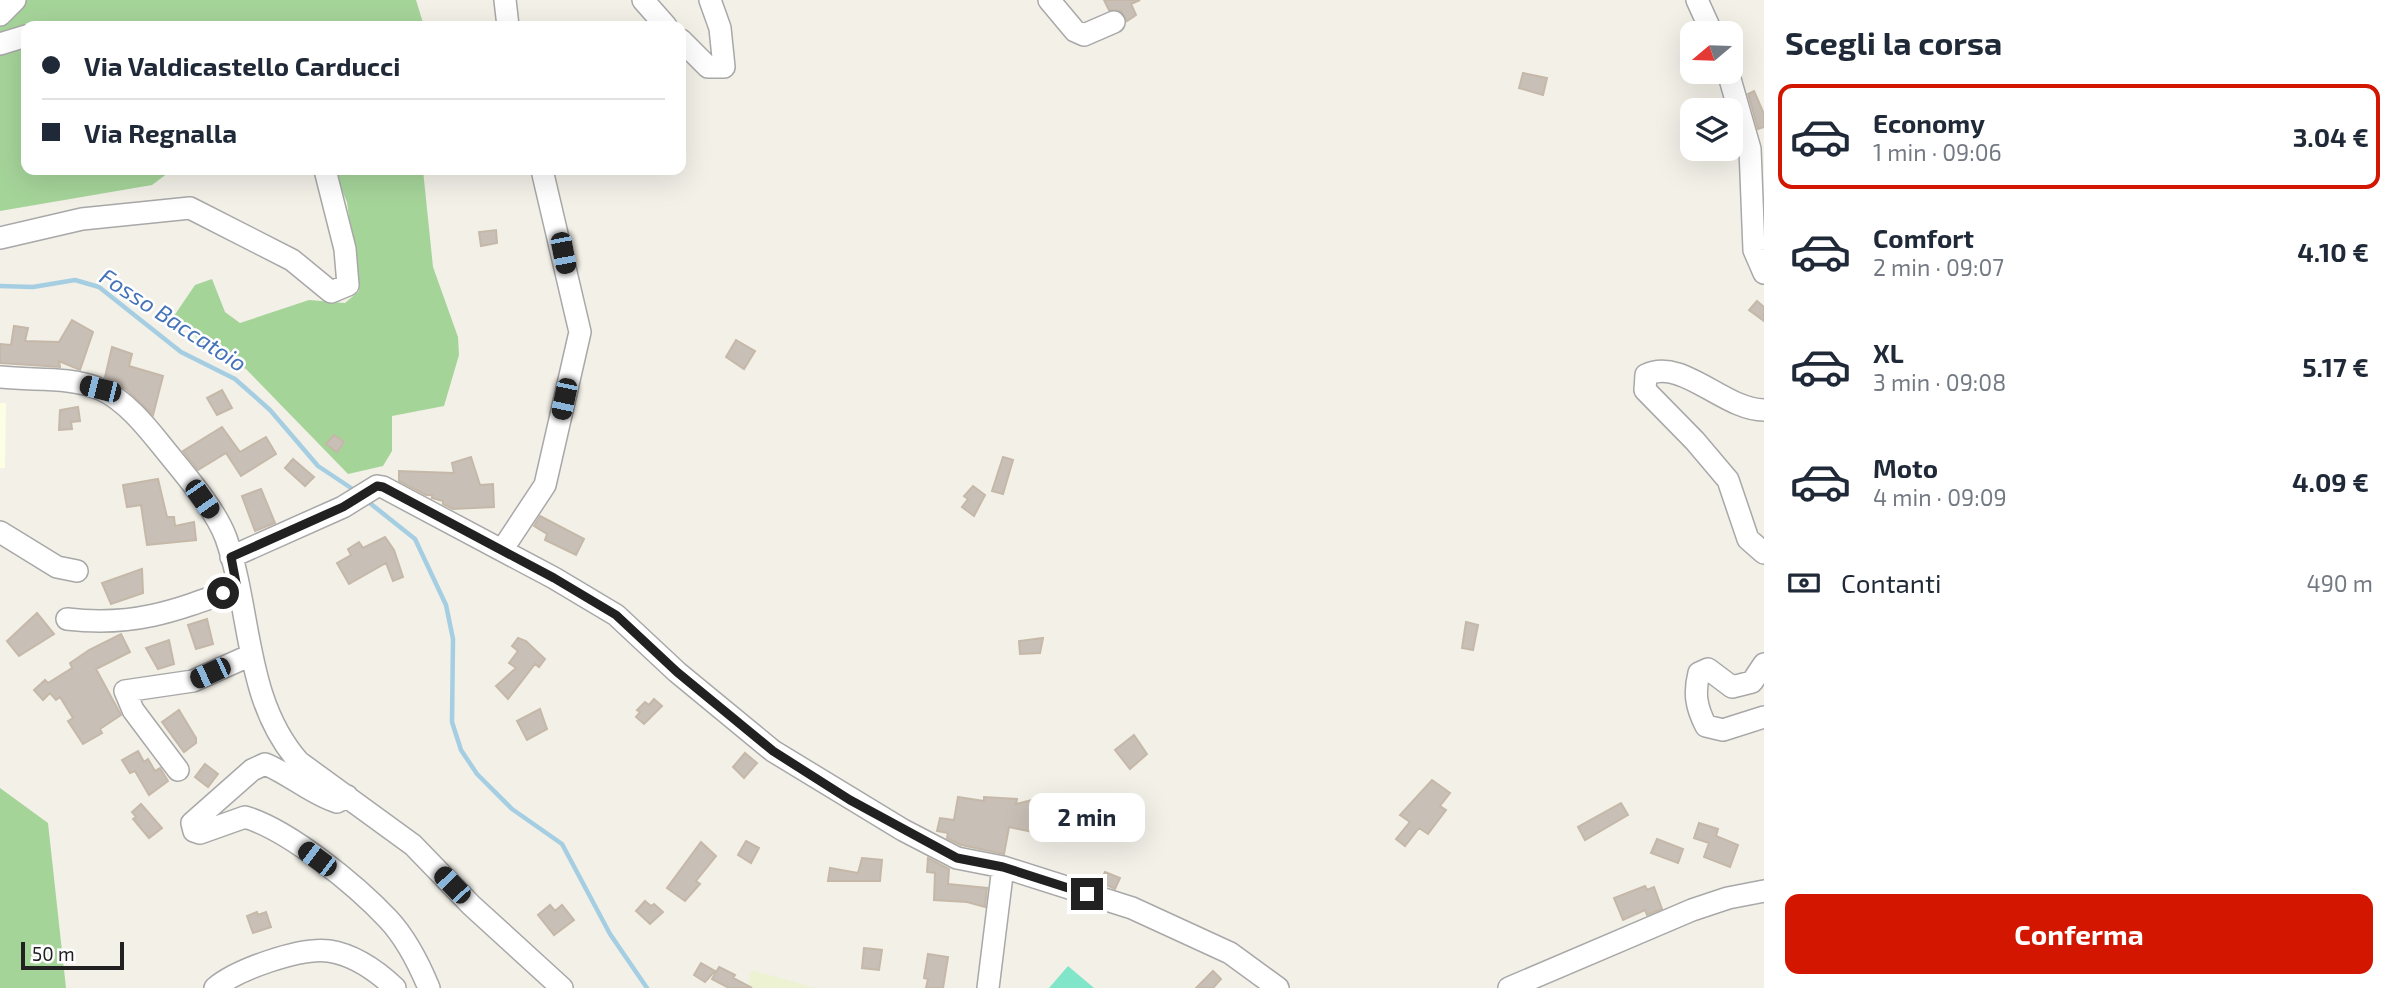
<!DOCTYPE html>
<html lang="it">
<meta charset="utf-8">
<style>
body{margin:0;font-family:"Exo 2",sans-serif;background:#f2f2f3;color:#1f2937;height:100vh;display:flex;flex-direction:column;font-size:26px;white-space:nowrap}
*{box-sizing:border-box;margin:0}
p{font-size:23px;color:#747a83}
.icon{flex:none;width:38px;height:38px;fill:none;stroke:currentColor;stroke-width:2;stroke-linecap:round;stroke-linejoin:round}
.map{position:relative;flex:1;overflow:hidden}
.panel{display:flex;flex-direction:column;background:#fff;width:630px}
.panel>*{flex:none}
.banner{position:absolute;left:21px;top:21px;width:665px;height:154px;border-radius:14px;box-shadow:0 7px 28px #0002;display:grid;align-content:center;height:154px;padding:0 21px;background:#fff}
.needle{width:46px;rotate:251deg}
.buttons{position:absolute;left:1680px;top:21px;display:grid;gap:14px}
.buttons a{display:grid;place-items:center;width:63px;height:63px;border-radius:14px;background:#fff;box-shadow:0 7px 28px #0002;font-size:35px}
.scale{position:absolute;left:21px;bottom:18px;width:103px;box-sizing:border-box;padding-left:7px;border:4px solid #212121;border-top:0;font-size:19px;line-height:24px;white-space:nowrap;color:#212121;-webkit-text-stroke:5px #fff;paint-order:stroke}
.end{position:absolute;width:32px;height:32px;margin:-16px;border:9px solid #212121;background:#fff;box-shadow:0 0 0 4px #fff}
.from{border-radius:50%}
.bubble{position:absolute;height:49px;border-radius:14px;background:#fff;box-shadow:0 7px 28px #0002;font-size:23px;font-weight:700;line-height:49px;text-align:center}
.car{position:absolute;width:21px;height:42px;margin:-21px -10px;border-radius:9px;box-shadow:0 0 5px 2px #0007;background:linear-gradient(#222 24%,#8ab4d8 0 40%,#222 0 76%,#8ab4d8 0 86%,#222 0)}
.banner b{display:flex;align-items:center;gap:24px;height:66px;font-size:26px}
.banner b+b{border-top:2px solid #e0e1e3}
.banner i{width:18px;height:18px;background:#1f2937}
ul{padding:0;list-style:none}
li{display:flex;align-items:center;gap:21px;height:105px;margin:0 14px 10px;padding:0 7px;border:4px solid transparent;border-radius:14px}
li div{flex:1}
li b{display:block;font-size:26px}
li em{font-style:normal;font-weight:700}
li.active{border-color:#d21600}
li>.icon{width:63px;height:63px;stroke-width:1.5}
h2{padding:0 21px;font-size:32px;line-height:84px}
.pay{display:flex;align-items:center;gap:18px;height:77px;padding:0 21px;font-size:26px}
.pay p{margin-inline-start:auto}
.primary-button{display:flex;gap:14px;margin-top:auto;padding:14px 21px}
.primary-button a{flex:1;height:80px;border-radius:14px;background:#d21600;color:#fff;font-size:28px;font-weight:700;line-height:80px;text-align:center}
main{display:flex;flex:1;min-height:0}
.map>svg:first-child{display:block}
</style>
<main>
<div class="map">
<svg width="1764" height="988" viewBox="0 0 1764 988">
<rect width="100%" height="100%" fill="#f2f0e7"/>
<!-- education -->
<path fill="#fcffe3" d="M0 403H6L5 468H0Z"/>
<!-- farmland -->
<path fill="#ecf2d2" d="M751 970 815 988H748Z"/>
<!-- forest -->
<path fill="#a5d499" d="M0 0H416L424 26H26V170H172L152 185 0 211Z
M333 170H423L433 267 458 337 459 355 444 406 392 416V451L383 466 348 474 246 369 213 353 174 316 195 285 212 279 225 312 240 323 309 300 345 303 359 291 347 202Z
M0 788 48 823 66 988H0Z"/>
<!-- pitch -->
<path fill="#81e6c9" d="M1068 966 1094 988H1049Z"/>
<g fill="none" stroke-linecap="round" stroke-linejoin="round">
<!-- stream -->
<path stroke="#a5cee2" stroke-width="4.5" d="M0 286 33 287 75 280 99 287 181 352 235 379 270 410 318 466 357 492
M366 500 415 539 446 605 453 639 452 722 461 750 477 774 512 809 562 844 610 934 647 988"/>
</g>
<!-- building -->
<path fill="#c8bfb6" stroke="#c5b8a8" stroke-width="2" d="M1104 0H1140L1131 4 1136 15 1127 21 1121 11 1109 10Z
M1523 73 1547 78 1543 95 1519 88Z
M1754 91 1764 114V127L1758 129 1748 94Z
M496 230 497 243 481 246 479 232Z
M1757 301 1764 307V321L1749 310Z
M72 320 93 332 80 370 59 361 60 367 0 363V344L11 345 14 326 28 328 25 341 59 342Z
M736 340 755 351 744 369 726 357Z
M112 347 132 354 129 366 163 376 153 415 126 389 105 377Z
M222 390 232 408 217 415 207 398Z
M78 407 80 421 71 422 72 429 59 430 60 410Z
M222 427 240 452 266 437 276 454 241 476 226 453 198 470 183 451Z
M334 435 344 442 337 452 326 444Z
M471 457 480 485 493 484 494 507 453 509 443 504V501L432 498V495H426L399 481V471L454 473 452 463Z
M1003 457 1013 460 1003 494 992 491Z
M293 459 314 477 305 486 285 468Z
M158 479 167 517H174L175 526 194 522 196 540 147 545 141 505 127 507 123 485Z
M973 486 985 495 974 516 962 507 968 499 964 496Z
M261 489 275 523 255 531 242 496Z
M540 516 584 539 576 555 545 540 547 534 534 526Z
M385 537 394 550 403 577 393 581 386 563 349 584 337 563 351 555 348 549 359 542 363 548Z
M142 569 143 593 111 604 102 583Z
M37 613 54 634 19 656 7 641Z
M207 619 213 644 196 649 188 625Z
M1466 622 1478 625 1473 650 1462 648Z
M121 634 130 652 96 669 121 715 100 729 102 733 83 744 68 721 73 718 60 697 56 700 50 693 43 700 34 690 45 680 48 683 72 668 70 663 89 650Z
M518 638 526 641 545 659 539 667 535 664 508 699 496 686 516 668 509 663 518 651 512 646Z
M1043 638 1040 653 1020 654 1019 641Z
M169 640 174 664 158 669 146 648Z
M654 699 662 706 644 724 636 717 640 712 637 710 645 702 649 705Z
M540 709 547 729 527 740 517 721Z
M179 710 196 738V743L184 752 162 722Z
M1134 735 1147 754 1130 769 1115 750Z
M138 751 144 762 148 759 155 771 160 768 168 781 149 795 135 771 130 773 122 760Z
M745 753 757 763 744 778 733 767Z
M205 764 218 774 208 787 195 777Z
M1432 780 1450 793 1440 806 1446 810 1428 834 1419 828 1405 846 1396 839 1410 822 1400 815Z
M958 797 984 801V797L1017 799 1016 804 1036 799 1040 814 1046 815 1042 834 1009 827 1004 854 961 845 947 838 948 833 937 831 940 818 954 820Z
M1621 803 1628 815 1585 840 1578 827Z
M141 804 162 828 149 838 133 819 136 817 132 812Z
M1699 823 1718 829 1716 836 1738 845 1730 867 1704 857 1709 843 1694 838Z
M1657 839 1683 849 1678 863 1651 853Z
M746 841 759 848 751 863 738 855Z
M701 842 716 856 696 881 700 884 685 901 667 888Z
M862 858 882 860 880 881H828L830 868 858 873Z
M928 858 949 869 948 884 987 888 985 907 967 902 934 900 935 873 927 872Z
M1105 872 1120 878 1115 889 1100 882Z
M1645 886 1647 890 1654 887 1662 909 1647 915 1645 910 1623 920 1614 898Z
M645 901 651 906 654 904 663 912 650 924 636 911Z
M550 905 555 911 562 905 574 920 554 935 538 915Z
M257 912 258 915 266 912 271 927 253 933 247 916Z
M864 948 882 950 879 970 862 968Z
M928 954 948 957 943 988H926L928 979 924 978Z
M701 963 715 971 705 982 694 975Z
M719 967 735 975 733 978 752 988H729L712 979Z
M1213 971 1221 979 1213 988H1196Z"/>
<g fill="none" stroke-linecap="round" stroke-linejoin="round">
<!-- minor casing -->
<g stroke="#a8a8a8" stroke-width="24">
<path id="minor" d="M505 0 508 26
M643 0 666 26
M1049 0 1075 31 1084 35 1114 22
M1697 0 1712 33
M0 15 15 0
M681 40 708 67H724L720 28 710 0
M0 44 26 36
M1728 72 1750 149 1754 250 1764 273
M0 238 82 219 190 208 292 260 331 292 348 285 345 249 325 170
M0 377C33 381 69 376 100 389 124 399 146 426 162 446 182 471 215 508 226 538 252 612 244 700 299 762L413 845 471 905 562 988
M1764 410C1724 410 1682 357 1646 375L1645 390 1695 441 1728 480 1748 539 1764 553
M0 532 57 567 77 571
M502 550 545 485 580 332 542 170
M231 557 343 507 377 486 383 487 554 578 616 615 677 672 773 751 903 830 957 858 1003 867 1132 908 1230 953 1278 988
M67 619C134 627 175 611 237 588
M1764 664 1752 682 1732 687 1708 669 1699 673C1694 693 1696 707 1706 726L1723 730 1764 717
M178 770 133 710 125 691 193 681 251 655
M347 796 337 802C311 794 290 774 265 764L252 770 192 823 194 831 200 833 245 817C289 830 356 885 388 919 406 938 419 964 429 988
M215 988C236 970 300 947 329 951 355 955 377 971 395 988
M988 988 1003 867
M1509 988 1692 910 1728 898 1764 891"/>
</g>
<!-- minor -->
<use href="#minor" stroke="#fff" stroke-width="21"/>
</g>
<g fill="none" stroke-linecap="round" stroke-linejoin="round">
<!-- route -->
<path stroke="#212121" stroke-width="9" d="M223 593 237 588 231 557 343 507 377 486 383 487 554 578 616 615 677 672 773 751 850 800 957 858 1003 867 1087 894"/>
</g>
<g text-anchor="middle" stroke-width="5" stroke-linejoin="round" paint-order="stroke">
<!-- water labels -->
<g font-size="23" font-style="italic" fill="#4573b9" stroke="#fff">
<text transform="translate(173 320) rotate(33)" y="8">Fosso Baccatoio</text>
</g>
</g>
</svg>
<div class="buttons">
<a><svg class="needle" viewBox="-14 -14 28 28"><path d="M0-13l5 13h-10z" fill="#e53935"/><path d="M0 13l5-13h-10z" fill="#747a83"/></svg></a>
<a><svg class="icon" aria-label="layers" viewBox="0 0 24 24"><path d="M12 4l9 5-9 5-9-5zM3 14l9 5 9-5"/></svg></a>
</div>
<div class="scale">50 m</div>
<i class="end from" style="left:223px;top:593px"></i>
<i class="end" style="left:1087px;top:894px"></i>
<div class="bubble" style="left:1029px;top:793px;width:116px">2 min</div>
<i class="car" style="left:563px;top:253px;rotate:169deg"></i>
<i class="car" style="left:100px;top:389px;rotate:284deg"></i>
<i class="car" style="left:564px;top:399px;rotate:192deg"></i>
<i class="car" style="left:202px;top:499px;rotate:145deg"></i>
<i class="car" style="left:210px;top:673px;rotate:245deg"></i>
<i class="car" style="left:317px;top:859px;rotate:307deg"></i>
<i class="car" style="left:452px;top:885px;rotate:316deg"></i>
<div class="banner">
<b><i class="from"></i>Via Valdicastello Carducci</b>
<b><i></i>Via Regnalla</b>
</div>
</div>
<section class="panel">
<h2>Scegli la corsa</h2>
<ul>
<li class="active"><svg class="icon" aria-label="car" viewBox="0 0 24 24"><path d="M5 17H2v-5l4-1 3-4h7l3 4 3 1v5h-3M9 17h6M6 11h13"/><circle cx="7" cy="17" r="2"/><circle cx="17" cy="17" r="2"/></svg><div><b>Economy</b><p>1 min · 09:06</p></div><em>3.04 €</em></li>
<li><svg class="icon" aria-label="car" viewBox="0 0 24 24"><path d="M5 17H2v-5l4-1 3-4h7l3 4 3 1v5h-3M9 17h6M6 11h13"/><circle cx="7" cy="17" r="2"/><circle cx="17" cy="17" r="2"/></svg><div><b>Comfort</b><p>2 min · 09:07</p></div><em>4.10 €</em></li>
<li><svg class="icon" aria-label="car" viewBox="0 0 24 24"><path d="M5 17H2v-5l4-1 3-4h7l3 4 3 1v5h-3M9 17h6M6 11h13"/><circle cx="7" cy="17" r="2"/><circle cx="17" cy="17" r="2"/></svg><div><b>XL</b><p>3 min · 09:08</p></div><em>5.17 €</em></li>
<li><svg class="icon" aria-label="car" viewBox="0 0 24 24"><path d="M5 17H2v-5l4-1 3-4h7l3 4 3 1v5h-3M9 17h6M6 11h13"/><circle cx="7" cy="17" r="2"/><circle cx="17" cy="17" r="2"/></svg><div><b>Moto</b><p>4 min · 09:09</p></div><em>4.09 €</em></li>
</ul>
<div class="pay"><svg class="icon" aria-label="cash" viewBox="0 0 24 24"><path d="M3 7h18v10H3z"/><circle cx="12" cy="12" r="2"/></svg>Contanti<p>490 m</p></div>
<div class="primary-button"><a>Conferma</a></div>
</section>
</main>
